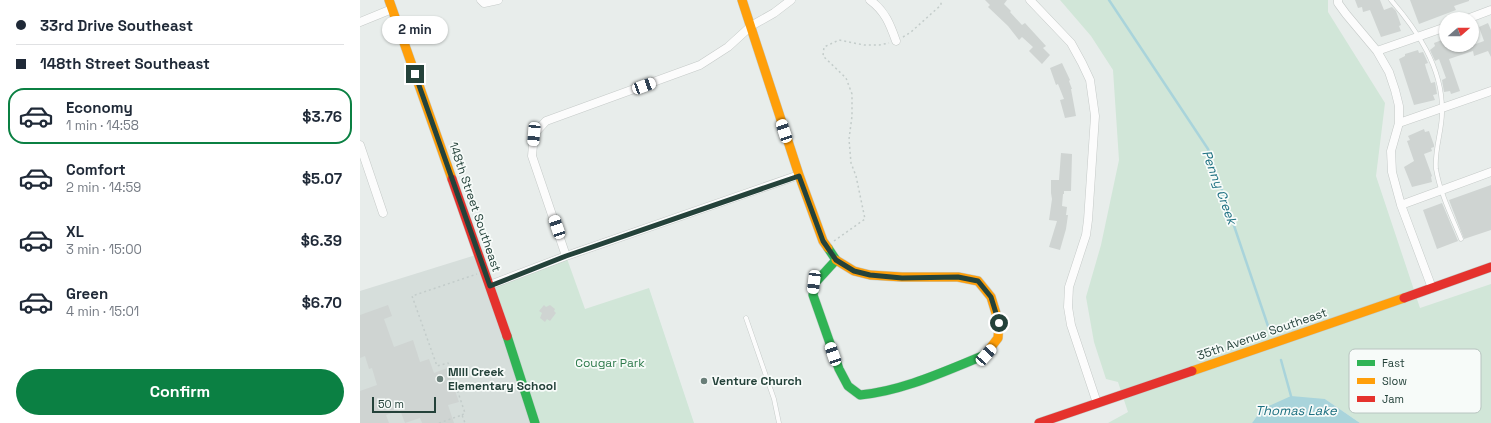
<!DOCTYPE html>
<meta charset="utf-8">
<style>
body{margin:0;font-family:"Space Grotesk",sans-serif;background:#f6f6f7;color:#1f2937;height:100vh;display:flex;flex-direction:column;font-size:15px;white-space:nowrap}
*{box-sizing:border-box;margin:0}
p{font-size:13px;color:#747a83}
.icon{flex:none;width:22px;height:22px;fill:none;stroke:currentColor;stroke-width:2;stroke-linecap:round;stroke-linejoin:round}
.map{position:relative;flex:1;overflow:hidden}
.details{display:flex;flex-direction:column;background:#fff;width:360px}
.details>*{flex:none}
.banner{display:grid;align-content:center;height:88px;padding:0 16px;background:#fff}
.needle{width:26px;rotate:70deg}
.buttons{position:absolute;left:1079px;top:12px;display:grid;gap:8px}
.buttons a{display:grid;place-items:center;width:40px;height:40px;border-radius:50%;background:#fff;box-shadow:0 1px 3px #0004;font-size:20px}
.scale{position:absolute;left:12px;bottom:10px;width:64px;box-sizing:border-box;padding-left:4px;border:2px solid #24423a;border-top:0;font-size:11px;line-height:14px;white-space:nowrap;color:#24423a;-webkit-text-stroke:3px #f7fbf9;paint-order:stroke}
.end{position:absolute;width:18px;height:18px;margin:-9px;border:5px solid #24423a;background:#fff;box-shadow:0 0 0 2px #fff}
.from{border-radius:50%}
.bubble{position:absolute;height:28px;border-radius:14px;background:#fff;box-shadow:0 1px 3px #0004;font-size:13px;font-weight:600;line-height:28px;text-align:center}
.car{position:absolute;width:12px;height:24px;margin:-12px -6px;border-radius:5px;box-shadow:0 0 3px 1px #0007;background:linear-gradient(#fff 24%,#345 0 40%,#fff 0 76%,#345 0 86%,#fff 0)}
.banner b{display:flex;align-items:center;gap:14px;height:38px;font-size:15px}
.banner b+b{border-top:1px solid #e0e1e3}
.banner i{width:10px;height:10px;background:#1f2937}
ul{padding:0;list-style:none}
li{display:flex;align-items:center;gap:12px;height:56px;margin:0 8px 6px;padding:0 8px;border:2px solid transparent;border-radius:16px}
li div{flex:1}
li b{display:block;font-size:15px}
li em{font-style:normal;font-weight:600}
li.current{border-color:#0b8043}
li>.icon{width:36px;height:36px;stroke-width:1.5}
.cta{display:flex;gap:8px;margin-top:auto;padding:8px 16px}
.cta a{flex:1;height:46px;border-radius:24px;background:#0b8043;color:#fff;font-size:16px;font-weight:600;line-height:46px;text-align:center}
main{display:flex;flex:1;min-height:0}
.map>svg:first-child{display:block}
</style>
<main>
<section class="details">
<div class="banner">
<b><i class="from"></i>33rd Drive Southeast</b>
<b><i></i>148th Street Southeast</b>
</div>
<ul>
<li class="current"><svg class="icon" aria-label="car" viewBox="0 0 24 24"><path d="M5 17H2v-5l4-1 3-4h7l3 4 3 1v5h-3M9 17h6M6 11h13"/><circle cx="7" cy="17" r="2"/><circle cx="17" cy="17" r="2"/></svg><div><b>Economy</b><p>1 min · 14:58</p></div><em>$3.76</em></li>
<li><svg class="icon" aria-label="car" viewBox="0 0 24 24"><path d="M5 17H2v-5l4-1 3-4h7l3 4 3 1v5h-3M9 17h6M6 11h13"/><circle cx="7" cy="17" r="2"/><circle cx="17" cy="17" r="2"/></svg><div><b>Comfort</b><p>2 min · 14:59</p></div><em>$5.07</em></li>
<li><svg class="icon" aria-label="car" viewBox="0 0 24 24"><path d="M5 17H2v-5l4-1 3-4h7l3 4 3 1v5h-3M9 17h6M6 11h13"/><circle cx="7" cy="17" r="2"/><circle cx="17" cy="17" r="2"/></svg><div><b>XL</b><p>3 min · 15:00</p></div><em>$6.39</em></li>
<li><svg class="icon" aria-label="car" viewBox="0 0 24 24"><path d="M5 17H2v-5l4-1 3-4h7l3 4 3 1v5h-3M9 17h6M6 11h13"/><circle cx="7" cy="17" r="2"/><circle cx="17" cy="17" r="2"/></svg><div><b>Green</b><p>4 min · 15:01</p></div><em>$6.70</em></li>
</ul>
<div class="cta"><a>Confirm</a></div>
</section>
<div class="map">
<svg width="1131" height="423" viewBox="0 0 1131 423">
<rect width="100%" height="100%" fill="#e8edeb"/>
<!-- built -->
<path fill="#d6dedb" d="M119 254 175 423H0V291Z"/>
<!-- green -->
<path fill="#d1e6d8" d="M700 0H968V12L1025 103 1016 176 1060 308 1131 284V423H1000L965 399 902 409 892 423H748L768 412 758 382 746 379 734 342 726 297 741 245 759 160 753 70 731 36Z
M206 256 225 309 289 288 334 423H175L130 285Z"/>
<!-- water -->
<path fill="#a9d4db" d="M931 396 965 399 1000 423H892L902 409Z"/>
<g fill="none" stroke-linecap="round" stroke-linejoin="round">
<!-- stream -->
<path stroke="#a9d4db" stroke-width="2.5" d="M749 0 848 149 908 326
M921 360 931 396"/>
</g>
<!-- building -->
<path fill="#cfd4d2" d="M625 0H647L644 4 651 11 650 12 662 25 665 23 686 46 683 48 690 55 682 64 669 51 673 47 662 37 659 40 648 26 628 7 630 5Z
M995 0H1020L1024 10 1032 7 1036 11 1041 25 1039 26 1041 31 1021 37 1010 10 1003 12 1002 7 998 8Z
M1050 0H1109V1L1094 6 1096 10 1059 24Z
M1128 23 1131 30V57L1128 51 1114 56 1113 51 1089 59 1100 91 1091 94 1090 91 1084 92 1082 80 1086 78 1079 59 1075 61 1070 50 1075 46 1074 43 1082 40 1084 45H1113L1124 41 1119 27Z
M1058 50 1059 53 1063 52 1068 63 1065 64 1066 68 1071 83 1075 82 1077 94 1073 95 1075 100 1054 105 1039 59 1045 56V54Z
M702 63 710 80 709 81 712 89H711L716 116 705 118 700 100 704 99 698 84 696 85 690 68Z
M1064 129 1065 132 1069 131 1074 145V147L1071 148 1072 151 1064 154 1072 176 1071 177 1072 182 1052 187 1044 167 1054 161 1047 141 1050 140 1048 136Z
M701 153 712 154 711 191H704V194H703L702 206 707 207 706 215H708L706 229 700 250 689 247 697 221 689 220 692 199 691 193V180H699Z
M1131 185V230L1104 239 1089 200Z
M1082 203 1098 241 1077 249 1063 210Z
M28 305 32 316 24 319 34 347 53 340 60 362 69 359 74 373 87 368 99 402 88 405 94 423H62L60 418 45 423 40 410 26 415 29 423H0V391L17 385 12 368 9 369 5 356 0 358V315Z
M184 305 186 307 190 305 195 309 194 311 196 313 190 321 187 319 185 322 180 318 182 313 179 311Z"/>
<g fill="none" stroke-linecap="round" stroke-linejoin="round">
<!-- lane casing -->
<g stroke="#c5cac8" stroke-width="5">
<path id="lane" d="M1031 0C1057 30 1082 67 1082 109 1083 129 1074 149 1076 169 1080 193 1092 217 1101 239
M386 318 414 399 419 423"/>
</g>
<!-- street casing -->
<g stroke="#c5cac8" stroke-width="9">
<path id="street" d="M121 0 124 3 138 0
M510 0C525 11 530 24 536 41
M670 0 711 43 722 63 730 80 735 116 728 220 726 235 709 287 708 307 711 325 737 403
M978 0V3L986 14 1017 51 1029 72 1035 90 1039 106V123L1031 151 1032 172 1041 205 1072 288
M1107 19 1131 10
M0 22 32 9
M1017 51 1086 27
M1039 123 1131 91
M0 145 23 213
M1041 205 1131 172
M206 256 172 156 174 134 186 121 340 65 368 47 391 26 414 13 431 0
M130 285 206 256 439 175"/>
</g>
<!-- fast casing -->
<g stroke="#c3cbc8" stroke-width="10">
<path id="fast" d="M468 248 476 260 455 283 453 295 479 369 488 386 500 395C543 391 585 371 625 355
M147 336 175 423"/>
</g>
<!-- slow casing -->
<g stroke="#c3cbc8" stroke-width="10">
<path id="slow" d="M29 0 92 179
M382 0 439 175 463 241 468 248
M476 260 494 271 510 275 542 277H598L618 281 631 297 639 323 638 338 625 355
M832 371 1044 298"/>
</g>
<!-- jam casing -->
<g stroke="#c3cbc8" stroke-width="10">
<path id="jam" d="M92 179 147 336
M1044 298 1131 267
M679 423 832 371"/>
</g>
<!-- path -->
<path stroke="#c3ccca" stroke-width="1.5" stroke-dasharray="2 3" stroke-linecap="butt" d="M543 37 551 32 581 5V0
M474 241 505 219 496 176 491 163 489 139 492 116V94L486 78 463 56 464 47 479 40 504 45H519L529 43
M102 415 105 413 88 363 77 366 52 296 117 274
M79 423 102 415 105 423"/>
<!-- lane -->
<use href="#lane" stroke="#fcfcfc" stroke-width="4"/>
<!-- street -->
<use href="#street" stroke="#fcfcfc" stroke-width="8"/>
<!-- fast -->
<use href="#fast" stroke="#30b455" stroke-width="9"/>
<!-- slow -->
<use href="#slow" stroke="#ff9f0a" stroke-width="9"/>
<!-- jam -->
<use href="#jam" stroke="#e5322d" stroke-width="9"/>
</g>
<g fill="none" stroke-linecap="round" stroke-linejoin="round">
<!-- route -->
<path stroke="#24423a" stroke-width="5" d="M55 74 130 286 206 256 439 176 463 241 476 260 494 271 510 275 542 278 598 277 618 281 631 297 639 323"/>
</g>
<!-- markers -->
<g fill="#697e78" stroke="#f7fbf9" stroke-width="1.5">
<circle cx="80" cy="379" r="4"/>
<circle cx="344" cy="381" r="4"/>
</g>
<g text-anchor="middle" stroke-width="3.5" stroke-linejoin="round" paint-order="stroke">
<!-- street labels -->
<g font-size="12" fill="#24423a" stroke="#f7fbf9">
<text transform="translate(115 207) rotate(71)" y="4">148th Street Southeast</text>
<text transform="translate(902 334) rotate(-19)" y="4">35th Avenue Southeast</text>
</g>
<!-- park labels -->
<g font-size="12" fill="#2d7a4b" stroke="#f7fbf9">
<text x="250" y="367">Cougar Park</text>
</g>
<!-- poi labels -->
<g font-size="12" font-weight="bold" fill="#24423a" stroke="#f7fbf9" text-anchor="start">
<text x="88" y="376">Mill Creek<tspan x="88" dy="14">Elementary School</tspan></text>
<text x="352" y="385">Venture Church</text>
</g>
<!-- water labels -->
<g font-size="13" font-style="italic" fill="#1c6f80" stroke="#f7fbf9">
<text transform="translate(860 187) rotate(70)" y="5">Penny Creek</text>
<text x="936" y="415">Thomas Lake</text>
</g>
</g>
<!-- legend -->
<rect x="989" y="349" width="132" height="64" rx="6" fill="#f7fbf9" stroke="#b8c4c0" stroke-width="1"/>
<rect x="997" y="360" width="18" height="6" fill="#30b455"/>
<rect x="997" y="378" width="18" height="6" fill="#ff9f0a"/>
<rect x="997" y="396" width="18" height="6" fill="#e5322d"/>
<g font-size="11" fill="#24423a">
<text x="1022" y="367">Fast</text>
<text x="1022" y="385">Slow</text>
<text x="1022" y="403">Jam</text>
</g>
</svg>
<div class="buttons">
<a><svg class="needle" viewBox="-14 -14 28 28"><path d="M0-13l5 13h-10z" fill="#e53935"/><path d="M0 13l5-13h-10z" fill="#747a83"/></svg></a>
</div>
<div class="scale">50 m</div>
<i class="end from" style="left:639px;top:323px"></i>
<i class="end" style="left:55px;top:74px"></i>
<div class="bubble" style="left:22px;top:16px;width:66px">2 min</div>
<i class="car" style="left:284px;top:86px;rotate:70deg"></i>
<i class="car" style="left:424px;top:131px;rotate:342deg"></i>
<i class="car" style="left:174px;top:134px;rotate:185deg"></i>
<i class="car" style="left:197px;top:227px;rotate:341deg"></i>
<i class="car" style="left:454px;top:282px;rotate:187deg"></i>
<i class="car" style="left:473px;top:354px;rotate:341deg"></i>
<i class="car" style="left:626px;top:355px;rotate:42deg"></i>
</div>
</main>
